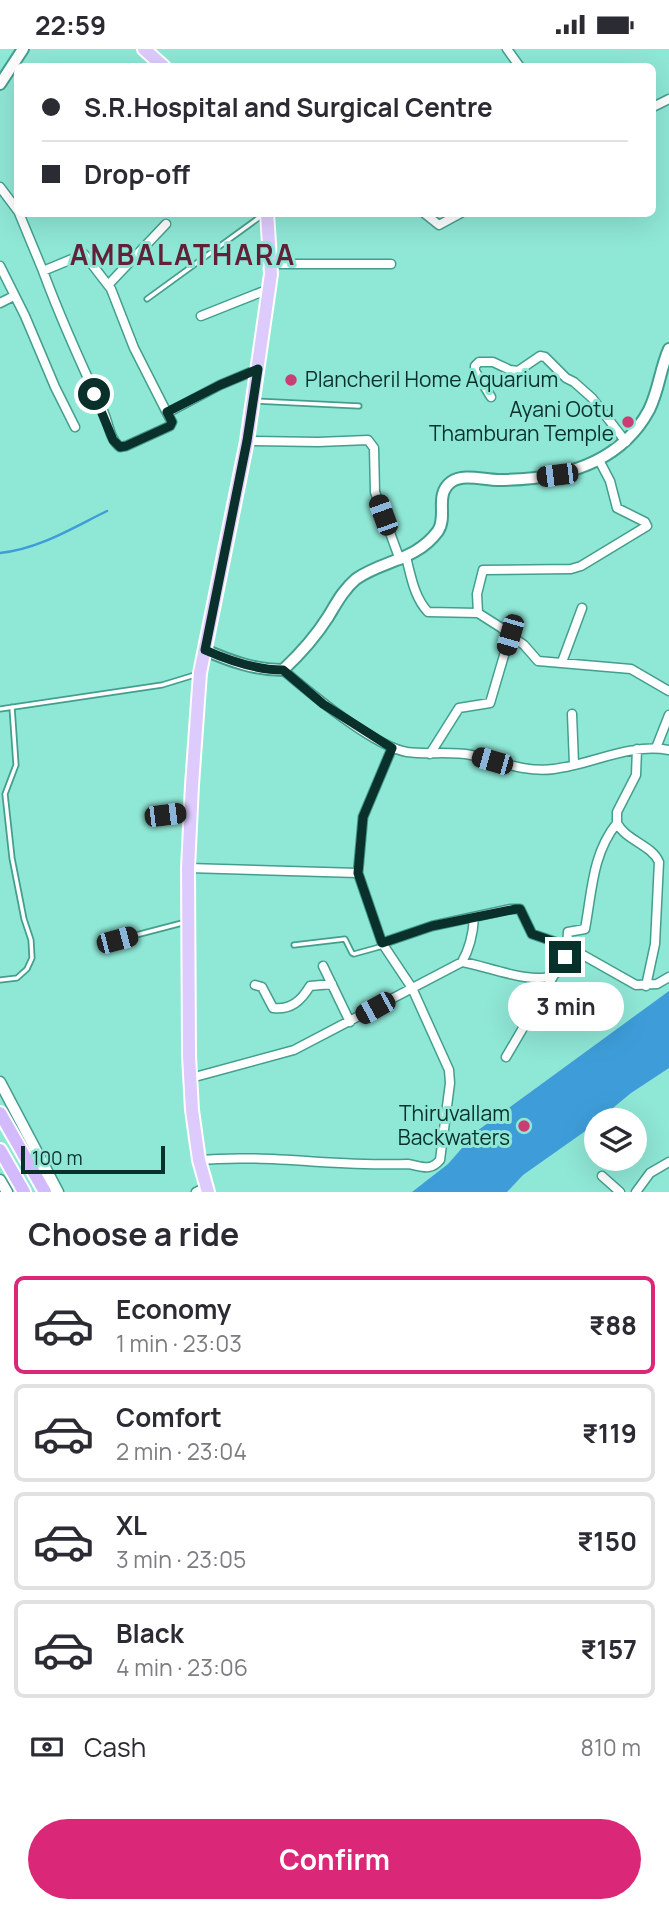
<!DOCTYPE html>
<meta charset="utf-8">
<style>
body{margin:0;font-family:Manrope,sans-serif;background:#f2f2f3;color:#2b2b33;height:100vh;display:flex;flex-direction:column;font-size:26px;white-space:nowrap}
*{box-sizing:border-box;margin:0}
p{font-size:23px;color:#7c7c81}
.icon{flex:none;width:38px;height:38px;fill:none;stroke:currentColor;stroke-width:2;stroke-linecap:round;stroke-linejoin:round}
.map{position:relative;height:1143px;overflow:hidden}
.sheet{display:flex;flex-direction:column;background:#fff;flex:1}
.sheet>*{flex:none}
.top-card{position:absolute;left:14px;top:14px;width:642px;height:154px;border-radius:10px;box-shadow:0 7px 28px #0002;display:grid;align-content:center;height:154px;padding:0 28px;background:#fff}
.tools{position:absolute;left:584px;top:1059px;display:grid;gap:14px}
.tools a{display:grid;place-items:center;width:63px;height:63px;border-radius:50%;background:#fff;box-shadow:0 7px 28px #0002;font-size:35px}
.scale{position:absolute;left:21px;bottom:18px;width:144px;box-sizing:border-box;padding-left:7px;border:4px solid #09302a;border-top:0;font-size:19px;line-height:24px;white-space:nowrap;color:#09302a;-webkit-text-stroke:5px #8fe7d6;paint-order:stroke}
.end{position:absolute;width:32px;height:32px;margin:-16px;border:9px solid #09302a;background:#fff;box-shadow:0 0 0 4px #fff}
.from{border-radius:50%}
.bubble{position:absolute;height:49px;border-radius:24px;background:#fff;box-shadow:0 7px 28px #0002;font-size:23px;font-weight:700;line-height:49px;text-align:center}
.car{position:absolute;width:21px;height:42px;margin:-21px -10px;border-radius:9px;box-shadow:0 0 5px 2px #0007;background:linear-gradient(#222 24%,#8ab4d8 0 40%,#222 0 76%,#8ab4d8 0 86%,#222 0)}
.top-card b{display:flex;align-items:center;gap:24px;height:66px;font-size:26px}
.top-card b+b{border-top:2px solid #e1e1e2}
.top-card i{width:18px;height:18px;background:#2b2b33}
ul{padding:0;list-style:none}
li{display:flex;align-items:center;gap:21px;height:98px;margin:0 14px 10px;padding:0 14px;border:4px solid #e1e1e2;border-radius:10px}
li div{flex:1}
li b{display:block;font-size:26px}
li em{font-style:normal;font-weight:700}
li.on{border-color:#db2777}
li>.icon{width:63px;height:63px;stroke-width:1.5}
h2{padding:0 28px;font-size:32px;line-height:84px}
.pay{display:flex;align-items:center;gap:18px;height:77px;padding:0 28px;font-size:26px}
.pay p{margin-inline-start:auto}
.primary-button{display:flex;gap:14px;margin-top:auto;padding:14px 28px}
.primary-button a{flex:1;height:80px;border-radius:42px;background:#db2777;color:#fff;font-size:28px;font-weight:700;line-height:80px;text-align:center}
.status{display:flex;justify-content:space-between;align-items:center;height:49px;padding:0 35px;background:#fff;direction:ltr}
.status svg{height:19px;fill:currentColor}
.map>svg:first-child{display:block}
</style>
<div class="status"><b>22:59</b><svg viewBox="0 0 49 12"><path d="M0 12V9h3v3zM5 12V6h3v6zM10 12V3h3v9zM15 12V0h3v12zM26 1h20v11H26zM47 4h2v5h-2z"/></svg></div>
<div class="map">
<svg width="669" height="1143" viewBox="0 0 669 1143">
<rect width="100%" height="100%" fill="#8fe7d6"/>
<!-- water -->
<path fill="#3e9dd9" d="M669 942V1019L631 1044 584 1083 523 1126 507 1143H412L448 1115 477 1082Z"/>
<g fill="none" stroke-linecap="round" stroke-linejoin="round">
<!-- stream -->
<path stroke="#3e9dd9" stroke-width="2.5" d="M0 504C39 500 72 479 107 462"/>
<!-- service casing -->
<g stroke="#449e8e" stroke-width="7">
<path id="service" d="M147 250 264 165
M255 352 359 357
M0 660 162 636 198 625
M150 768 189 764
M117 891 186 873
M294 896 345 890 352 904 354 905 383 897
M0 931 17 929 27 920 32 909 31 891 24 870 12 809 5 745 16 716 12 658"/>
</g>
<!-- minor casing -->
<g stroke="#449e8e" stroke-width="11">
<path id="minor" d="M507 0 520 18
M653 58 669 50
M0 138 18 162
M19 164 43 222 84 205 111 240 134 299 167 364 220 336 258 320
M424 164 439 176 461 164
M271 215H391
M0 217 25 267 55 338 75 378
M43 222C61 271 82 317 104 364 109 376 110 391 120 398L126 397 170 377 172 373 167 364
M109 235 166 175
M0 254 14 247
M201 267 269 240
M491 348 475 322V317L479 313H493L510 321 518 322 540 307 545 308 566 329 574 333 592 349 626 393
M247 392 318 393 368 391 374 399 375 443 400 511
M406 508C411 527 414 548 428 563L478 564 477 545 483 521 571 520 581 517 647 477 645 473 617 459 610 432 599 411
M510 586 524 596 538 612 631 620 669 642
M562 613 582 559
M283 621C310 644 373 697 407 703 428 706 450 702 471 706 499 712 525 724 554 720 593 715 629 694 669 701
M572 665 574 715
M656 699 669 666
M637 700 636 726 617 763V774C626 792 651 795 659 813L655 895 646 937
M430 705 459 659 490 654 510 586 500 578 478 564
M188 819 358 824
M382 894 432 877 511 860H520L532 885 567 897 636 936 657 935 669 928
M462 913C470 899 473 885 474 869
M323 917 350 973
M255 936 262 938 273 959C291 961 301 952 310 937L332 935
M506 1008 554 926
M191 1029 294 1001 462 913C484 916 536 938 555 925 567 917 567 896 568 883L585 880C592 843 592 805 617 774
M199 1111C269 1105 338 1118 408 1115 421 1117 430 1123 440 1111L450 1034 449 1021 412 939 382 894 358 824 363 768 392 699
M602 1127 620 1143
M196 1143 206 1138
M636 1143 650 1124 669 1113"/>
</g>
<!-- tertiary casing -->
<g stroke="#449e8e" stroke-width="13">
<path id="tertiary" d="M0 1033 58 1143
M0 1131 7 1143"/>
</g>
<!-- secondary casing -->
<g stroke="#449e8e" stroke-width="14">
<path id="secondary" d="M0 35 23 0
M205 601C230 612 255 621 283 621 299 606 316 587 328 568 336 555 343 541 356 530 383 511 416 512 438 482 448 467 434 446 451 433 463 424 484 431 498 431 557 431 619 417 649 361 659 341 660 320 669 300"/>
</g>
<!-- primary casing -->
<g stroke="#fff" stroke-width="16">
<path id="primary" d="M144 0 164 18
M208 1143 199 1111 192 1061 189 1007 188 819 192 736 200 624 247 392 271 225 267 164"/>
</g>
<!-- trunk casing -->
<g stroke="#fff" stroke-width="16">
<path id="trunk" d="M0 1064 45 1143
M0 1101 24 1143"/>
</g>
<!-- service -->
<use href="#service" stroke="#fff" stroke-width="3.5"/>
<!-- minor -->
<use href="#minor" stroke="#fff" stroke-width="8"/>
<!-- tertiary -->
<use href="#tertiary" stroke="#fff" stroke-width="10"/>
<!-- secondary -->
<use href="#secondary" stroke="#fff" stroke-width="10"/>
<!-- primary -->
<use href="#primary" stroke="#ddcbfd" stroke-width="12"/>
<!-- trunk -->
<use href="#trunk" stroke="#d2bafc" stroke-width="12"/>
</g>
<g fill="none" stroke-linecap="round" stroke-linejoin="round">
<!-- route -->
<path stroke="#09302a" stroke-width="9" d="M94 345 113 391 120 398 126 397 170 377 172 373 167 363 220 336 258 320 247 392 205 601C230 612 256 621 283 621L323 655 392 699 363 768 358 824 382 894 432 877 516 860H520L532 885 567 897 565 908"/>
</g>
<!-- markers -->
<g fill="#c93f75" stroke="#8fe7d6" stroke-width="2.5">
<circle cx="291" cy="331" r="7"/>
<circle cx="628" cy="373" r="7"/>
<circle cx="524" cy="1077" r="7"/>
</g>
<g text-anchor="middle" stroke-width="6" stroke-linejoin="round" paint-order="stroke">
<!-- poi labels -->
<g font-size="21" fill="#09302a" stroke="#8fe7d6" text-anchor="end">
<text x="305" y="338" text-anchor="start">Plancheril Home Aquarium</text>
<text x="614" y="368">Ayani Ootu<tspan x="614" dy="24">Thamburan Temple</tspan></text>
<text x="510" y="1072">Thiruvallam<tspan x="510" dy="24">Backwaters</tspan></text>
</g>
<!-- district labels -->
<g font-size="28" font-weight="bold" letter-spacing="2" fill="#632039" stroke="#8fe7d6">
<text x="183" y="216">AMBALATHARA</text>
</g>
</g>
</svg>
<div class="tools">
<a><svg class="icon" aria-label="layers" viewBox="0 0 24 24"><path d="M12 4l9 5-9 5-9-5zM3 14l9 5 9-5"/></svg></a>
</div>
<div class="scale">100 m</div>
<i class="end from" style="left:94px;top:345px"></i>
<i class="end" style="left:565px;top:908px"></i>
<div class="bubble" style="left:508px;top:933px;width:116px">3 min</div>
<i class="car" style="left:557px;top:426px;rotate:263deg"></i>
<i class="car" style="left:383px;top:466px;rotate:340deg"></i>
<i class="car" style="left:510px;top:586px;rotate:196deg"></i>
<i class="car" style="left:492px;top:712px;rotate:286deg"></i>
<i class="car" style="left:165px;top:766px;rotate:83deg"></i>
<i class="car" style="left:117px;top:891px;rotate:75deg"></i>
<i class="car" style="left:375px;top:959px;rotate:241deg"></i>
<div class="top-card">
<b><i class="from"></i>S.R.Hospital and Surgical Centre</b>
<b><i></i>Drop-off</b>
</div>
</div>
<section class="sheet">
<h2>Choose a ride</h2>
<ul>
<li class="on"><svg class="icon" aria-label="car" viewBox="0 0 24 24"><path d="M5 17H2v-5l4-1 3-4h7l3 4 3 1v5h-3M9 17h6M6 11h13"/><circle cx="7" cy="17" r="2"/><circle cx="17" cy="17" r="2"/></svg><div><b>Economy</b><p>1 min · 23:03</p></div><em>₹88</em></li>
<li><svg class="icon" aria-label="car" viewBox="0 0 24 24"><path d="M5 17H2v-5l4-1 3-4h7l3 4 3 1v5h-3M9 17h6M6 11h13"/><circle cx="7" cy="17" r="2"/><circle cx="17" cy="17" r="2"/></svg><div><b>Comfort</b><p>2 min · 23:04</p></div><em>₹119</em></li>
<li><svg class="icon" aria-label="car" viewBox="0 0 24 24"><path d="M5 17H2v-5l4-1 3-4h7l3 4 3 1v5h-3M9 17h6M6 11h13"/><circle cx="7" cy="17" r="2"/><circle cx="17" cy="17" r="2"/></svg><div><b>XL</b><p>3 min · 23:05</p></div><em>₹150</em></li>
<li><svg class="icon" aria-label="car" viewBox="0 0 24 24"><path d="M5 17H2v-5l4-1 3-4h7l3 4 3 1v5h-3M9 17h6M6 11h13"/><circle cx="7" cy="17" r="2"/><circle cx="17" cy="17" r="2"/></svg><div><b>Black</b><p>4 min · 23:06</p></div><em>₹157</em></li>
</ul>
<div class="pay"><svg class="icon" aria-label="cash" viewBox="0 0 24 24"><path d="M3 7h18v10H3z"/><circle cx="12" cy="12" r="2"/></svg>Cash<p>810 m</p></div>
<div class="primary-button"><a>Confirm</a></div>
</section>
